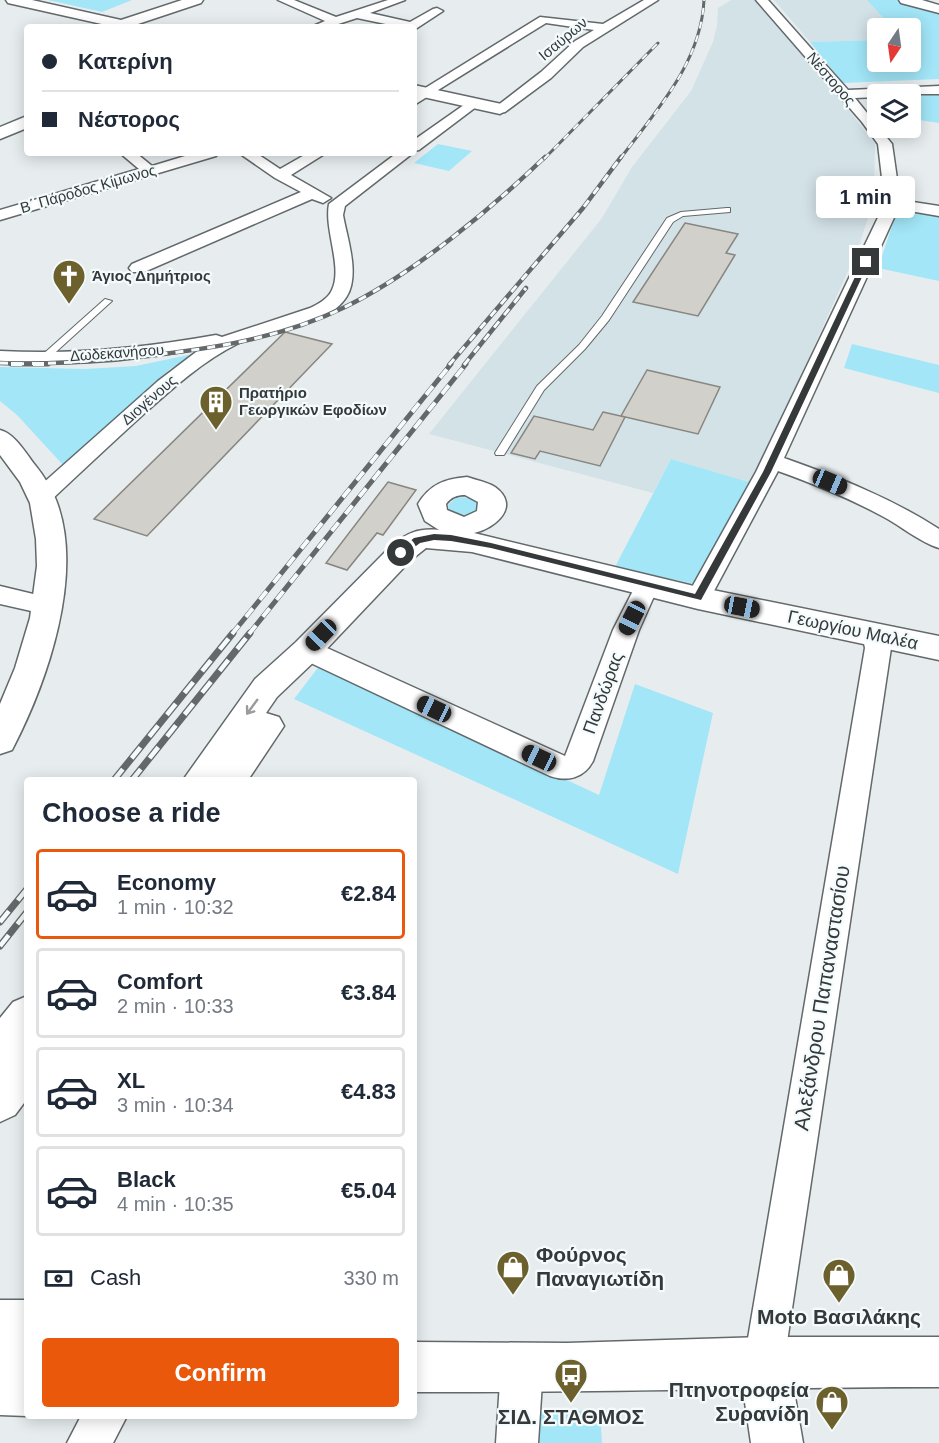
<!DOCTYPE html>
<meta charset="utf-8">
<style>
body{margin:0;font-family:Arial,sans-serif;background:#f6f6f7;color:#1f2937;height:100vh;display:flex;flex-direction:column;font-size:22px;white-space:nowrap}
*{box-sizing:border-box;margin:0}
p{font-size:20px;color:#747a83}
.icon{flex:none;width:33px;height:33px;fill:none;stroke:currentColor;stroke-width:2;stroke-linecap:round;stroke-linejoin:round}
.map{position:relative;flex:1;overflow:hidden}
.panel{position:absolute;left:24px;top:777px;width:393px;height:642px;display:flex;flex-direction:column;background:#fff;border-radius:6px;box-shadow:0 3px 15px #0003}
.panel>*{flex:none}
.top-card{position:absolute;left:24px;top:24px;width:393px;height:132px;border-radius:6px;box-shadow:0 3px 15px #0003;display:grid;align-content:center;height:132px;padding:0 18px;background:#fff}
.needle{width:39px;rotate:193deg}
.controls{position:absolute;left:867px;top:18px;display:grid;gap:12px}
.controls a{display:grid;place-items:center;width:54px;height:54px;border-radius:6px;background:#fff;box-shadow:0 3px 15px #0003;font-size:30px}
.end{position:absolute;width:27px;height:27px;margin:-14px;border:8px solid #36393a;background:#fff;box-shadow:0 0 0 3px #fff}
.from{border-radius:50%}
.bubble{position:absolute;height:42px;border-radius:6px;background:#fff;box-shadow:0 3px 15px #0003;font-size:20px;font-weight:800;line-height:42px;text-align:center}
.car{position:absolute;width:18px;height:36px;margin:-18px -9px;border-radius:8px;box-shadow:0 0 4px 2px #0007;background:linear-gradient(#222 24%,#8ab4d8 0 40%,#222 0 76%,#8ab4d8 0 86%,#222 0)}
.top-card b{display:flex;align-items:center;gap:21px;height:57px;font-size:22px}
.top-card b+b{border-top:2px solid #e0e1e3}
.top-card i{width:15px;height:15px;background:#1f2937}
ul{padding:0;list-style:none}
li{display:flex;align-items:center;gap:18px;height:90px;margin:0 12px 9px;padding:0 6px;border:3px solid #e0e1e3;border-radius:6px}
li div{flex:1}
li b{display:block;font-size:22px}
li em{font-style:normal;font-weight:800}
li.on{border-color:#ea580c}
li>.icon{width:54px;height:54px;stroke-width:1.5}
h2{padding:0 18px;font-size:27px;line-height:72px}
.pay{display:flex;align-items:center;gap:15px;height:66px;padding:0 18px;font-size:22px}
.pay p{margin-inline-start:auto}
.primary-button{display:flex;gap:12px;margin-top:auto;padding:12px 18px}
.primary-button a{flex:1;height:69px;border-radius:6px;background:#ea580c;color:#fff;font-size:24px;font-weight:800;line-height:69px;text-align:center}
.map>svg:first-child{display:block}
</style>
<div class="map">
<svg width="939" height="1443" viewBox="0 0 939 1443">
<rect width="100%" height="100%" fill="#e7edef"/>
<!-- built -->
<path fill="#d3e2e7" d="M731 0H756L838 96 875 144 874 199 858 249 752 483 671 459 653 493 429 434 602 218 632 167 691 91 713 42 717 25 718 8Z
M774 0H868L893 28H878L877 40 810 42Z"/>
<!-- green -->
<path fill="#a2e6f8" d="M48 0H132L102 12Z
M867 0H896L939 12V79L843 83 810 42 877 40 878 62H910V28H893Z
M939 93V123L919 120 911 110 910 94H897Z
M438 144 472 151 449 171 414 163Z
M918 209 939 214V281L878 268 896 214Z
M852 344 939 365V393L844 368Z
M198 353 170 369 64 466 17 415 0 401V367L85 369 136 366Z
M671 459 752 483 695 584 615 567Z
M457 497 471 498 478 503V509C470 519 461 516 450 512L448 505Z
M320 665 599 795 635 684 713 713 678 874 294 699Z
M531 1410 600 1411 602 1443H530Z"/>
<!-- building -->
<path fill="#d1d0ca" stroke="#878680" stroke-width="1.5" d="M685 223 738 234 726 253 735 255 698 316 633 302Z
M285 332 332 344 147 536 94 519Z
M647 370 720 387 698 434 621 416Z
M603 412 625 417 600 466 540 451 535 459 511 453 534 416 593 430Z
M388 482 416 490 383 535 377 533 347 570 326 563Z"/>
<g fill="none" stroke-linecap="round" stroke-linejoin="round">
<!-- service casing -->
<g stroke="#63696b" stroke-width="2">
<path id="service" d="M727 208H730V212L683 216 673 222 609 320 585 349 544 390 504 455H496L495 453 537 386 579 345 602 316 667 218 681 212Z
M105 299 112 301 47 360H41V356Z"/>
</g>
<!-- minor casing -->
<g stroke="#63696b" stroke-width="3">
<path id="minor" d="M278 0H294L336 17 388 0H405L370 13 410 22 433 9 437 8 443 11 414 30V27H400L357 18 329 27H311L325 21Z
M644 0H658L583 47 551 78 505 112 500 113 493 109 541 72 575 41 594 30 546 23 414 105V95L540 17 603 24Z
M756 0H768L848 90 939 86V94H878V97L855 98 892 144 900 200 939 206V216L898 209 784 458C838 477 891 498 939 529V548C919 542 900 525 882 516 849 498 814 484 778 471L707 604 698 607 689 604 686 598 756 472 885 203 878 144 862 122Z
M471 100 476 101 478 104 476 107 419 150 414 151V140Z
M120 153H136L152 166 195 153H218L216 156 0 220V210L139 169Z
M239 153H256L280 169 308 153H326L291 175 331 198 323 203 312 199 144 272H132L129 268 132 264 301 192 275 178Z
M397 153H413L345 206 343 215C347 238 360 274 347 296 328 328 268 329 237 344 203 361 174 387 146 412 113 442 81 472 49 502L41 504 33 502 30 497 33 492 158 381 200 349C134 361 67 366 0 363V351C73 355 144 348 216 335L222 337 310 308C318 304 328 299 332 290 343 267 324 230 329 204Z
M647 577 655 579 659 585 639 630 593 761C584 778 568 782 550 776L298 657 294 650 298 643 307 641 316 643 565 756 613 630 639 579Z
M0 586 58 600 61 606 58 612 49 615 0 604Z
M875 625 884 628 891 648 784 1362 778 1376 764 1382 750 1376 744 1362 865 648 862 634 866 628Z
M522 1346 537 1352 543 1367 538 1443H496L501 1367 507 1352Z
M81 1416H127L113 1443H67Z"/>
</g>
<!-- tertiary casing -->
<g stroke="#63696b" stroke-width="3">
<path id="tertiary" d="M6 0H32L121 20 182 0H203L201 3 138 24 141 27H115L8 3Z
M899 0H922L939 5V13L901 3Z
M414 85 506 105 508 109 500 114 414 95Z
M27 116V128L0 139V127Z
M0 430C15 434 25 452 35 465 43 475 51 487 56 500 85 574 47 683 12 750L0 754V704L15 668 30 618 37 566 36 539 30 503 20 482 0 455Z
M467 477C476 480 487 482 495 487 521 506 496 528 474 533L698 587 939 636V660L698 609 472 552 426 548 411 560 318 658 277 697 266 713 279 717 284 726 248 780H183L255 679 296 642 391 546C407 533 418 528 439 530L425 521 418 504C430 484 445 479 467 477ZM465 495 478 502 477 511 464 517 447 510 446 504C451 497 457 495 465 495Z
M27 996V1099L15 1115 0 1122V1018L13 1002Z
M764 1337 782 1344 789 1362 803 1443H751L739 1362 746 1344Z"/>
</g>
<!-- secondary casing -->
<g stroke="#63696b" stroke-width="3">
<path id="secondary" d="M0 1300H27V1416L0 1415Z
M764 1337H939V1387C764 1387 589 1393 414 1392V1342L567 1343Z"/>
</g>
<!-- service -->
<use href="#service" fill="#fff" fill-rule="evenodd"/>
<!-- minor -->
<use href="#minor" fill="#fff" fill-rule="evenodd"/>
<!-- tertiary -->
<use href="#tertiary" fill="#fff" fill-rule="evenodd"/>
<!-- secondary -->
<use href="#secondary" fill="#fff" fill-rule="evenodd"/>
<!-- rail-far3 casing -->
<g stroke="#646869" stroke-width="3">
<path id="rail-far3" d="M544 159 658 43
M620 159C656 111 701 63 704 0"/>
</g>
<!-- rail-far2 casing -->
<g stroke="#646869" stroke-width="4.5">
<path id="rail-far2" d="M0 363C41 365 82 362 123 358 198 351 276 341 345 307 413 274 490 210 545 157
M449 365 583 208 621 157
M464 365 526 288"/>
</g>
<!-- rail-far1 casing -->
<g stroke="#646869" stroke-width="5">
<path id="rail-far1" d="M11 364H48
M232 634 451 364
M249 634 466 364"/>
</g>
<!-- rail casing -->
<g stroke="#646869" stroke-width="7">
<path id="rail" d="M114 780 233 633
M132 780 250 633
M0 922 27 889
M0 946 27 912"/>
</g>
<!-- rail-far3 -->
<use href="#rail-far3" stroke="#f4fbfd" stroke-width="2" stroke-dasharray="7" stroke-linecap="butt"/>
<!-- rail-far2 -->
<use href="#rail-far2" stroke="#f4fbfd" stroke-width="3" stroke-dasharray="8" stroke-linecap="butt"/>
<!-- rail-far1 -->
<use href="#rail-far1" stroke="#f4fbfd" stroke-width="4" stroke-dasharray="11" stroke-linecap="butt"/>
<!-- rail -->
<use href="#rail" stroke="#f4fbfd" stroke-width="4.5" stroke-dasharray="14" stroke-linecap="butt"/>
</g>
<!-- one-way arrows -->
<defs><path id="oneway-shaft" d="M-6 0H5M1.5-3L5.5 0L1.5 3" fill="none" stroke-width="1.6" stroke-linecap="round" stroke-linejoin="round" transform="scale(1.5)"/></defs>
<use stroke="#9a9c9c" href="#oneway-shaft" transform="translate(252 707) rotate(126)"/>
<!-- route -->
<path fill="#36393a" d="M866 261 869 262 771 472 701 600 491 548 451 541 434 540 420 543 404 555H398V551L414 538 434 534 451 535 491 543 695 594 763 472 862 262Z"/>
<!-- icons -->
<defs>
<g id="church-pin" transform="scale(1.725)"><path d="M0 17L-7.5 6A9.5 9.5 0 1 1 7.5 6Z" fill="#6c602d" stroke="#f4fbfd"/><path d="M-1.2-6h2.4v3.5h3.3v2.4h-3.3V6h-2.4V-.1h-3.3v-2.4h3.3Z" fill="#fff"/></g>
<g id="building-pin" transform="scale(1.725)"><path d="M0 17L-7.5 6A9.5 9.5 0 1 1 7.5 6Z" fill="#6c602d" stroke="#f4fbfd"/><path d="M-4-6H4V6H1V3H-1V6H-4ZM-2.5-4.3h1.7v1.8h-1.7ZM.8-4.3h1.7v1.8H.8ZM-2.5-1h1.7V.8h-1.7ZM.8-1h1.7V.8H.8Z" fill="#fff"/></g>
<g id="shop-pin" transform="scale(1.725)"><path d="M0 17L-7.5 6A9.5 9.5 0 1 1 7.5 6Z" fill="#6c602d" stroke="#f4fbfd"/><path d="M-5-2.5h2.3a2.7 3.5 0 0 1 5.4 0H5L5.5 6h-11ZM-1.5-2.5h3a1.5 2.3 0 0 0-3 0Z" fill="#fff"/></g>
<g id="bus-pin" transform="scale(1.725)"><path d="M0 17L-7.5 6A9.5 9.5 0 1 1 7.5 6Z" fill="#6c602d" stroke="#f4fbfd"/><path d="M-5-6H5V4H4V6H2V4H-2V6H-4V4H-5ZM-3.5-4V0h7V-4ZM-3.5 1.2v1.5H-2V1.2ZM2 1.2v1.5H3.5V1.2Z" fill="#fff"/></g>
</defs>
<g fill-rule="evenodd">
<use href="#church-pin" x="69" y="276"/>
<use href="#building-pin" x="216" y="402"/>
<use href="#shop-pin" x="513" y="1267"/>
<use href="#shop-pin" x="839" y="1275"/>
<use href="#bus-pin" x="571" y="1375"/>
<use href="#shop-pin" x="832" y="1402"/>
</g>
<g text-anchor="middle" stroke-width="4.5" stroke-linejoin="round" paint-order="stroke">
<!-- far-street labels -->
<g font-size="15" fill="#36393a" stroke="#f4fbfd">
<text transform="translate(563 39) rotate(-40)" y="5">Ισαύρων</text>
<text transform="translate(831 79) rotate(49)" y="5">Νέστορος</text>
<text transform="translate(88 189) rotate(-16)" y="5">Β΄ Πάροδος Κίμωνος</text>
<text transform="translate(117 353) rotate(-4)" y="5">Δωδεκανήσου</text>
<text transform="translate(149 400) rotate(-41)" y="5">Διογένους</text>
</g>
<!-- far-poi labels -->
<g font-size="15" font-weight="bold" fill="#36393a" stroke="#f4fbfd" text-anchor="start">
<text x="92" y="281">Άγιος Δημήτριος</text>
<text x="239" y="398">Πρατήριο<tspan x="239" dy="17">Γεωργικών Εφοδίων</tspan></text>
</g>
<!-- street labels -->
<g font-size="18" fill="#36393a" stroke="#f4fbfd">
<text transform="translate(853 630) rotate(12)" y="6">Γεωργίου Μαλέα</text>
<text transform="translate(603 693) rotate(-70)" y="6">Πανδώρας</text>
</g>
<!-- near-street labels -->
<g font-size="21" fill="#36393a" stroke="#f4fbfd">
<text transform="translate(822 998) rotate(-81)" y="7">Αλεξάνδρου Παπαναστασίου</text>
</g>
<!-- near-poi labels -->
<g font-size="21" font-weight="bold" fill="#36393a" stroke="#f4fbfd">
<text x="536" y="1262" text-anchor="start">Φούρνος<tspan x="536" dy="24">Παναγιωτίδη</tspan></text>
<text x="839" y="1324">Moto Bασιλάκης</text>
<text x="809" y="1397" text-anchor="end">Πτηνοτροφεία<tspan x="809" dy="24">Συρανίδη</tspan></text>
<text x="571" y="1424">ΣΙΔ. ΣΤΑΘΜΟΣ</text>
</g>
</g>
</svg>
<div class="controls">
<a><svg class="needle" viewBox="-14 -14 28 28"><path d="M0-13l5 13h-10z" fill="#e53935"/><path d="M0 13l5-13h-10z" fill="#747a83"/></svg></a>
<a><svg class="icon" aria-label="layers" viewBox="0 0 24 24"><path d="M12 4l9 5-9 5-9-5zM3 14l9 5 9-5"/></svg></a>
</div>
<i class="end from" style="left:401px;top:553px"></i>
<i class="end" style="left:866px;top:262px"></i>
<div class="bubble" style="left:816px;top:176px;width:99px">1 min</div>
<i class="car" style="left:830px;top:482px;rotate:113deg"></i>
<i class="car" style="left:742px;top:607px;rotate:101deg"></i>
<i class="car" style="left:632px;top:618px;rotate:207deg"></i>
<i class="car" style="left:321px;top:635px;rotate:224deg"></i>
<i class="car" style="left:434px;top:709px;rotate:295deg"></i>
<i class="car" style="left:539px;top:758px;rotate:295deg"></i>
<div class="top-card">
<b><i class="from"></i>Κατερίνη</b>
<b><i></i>Νέστορος</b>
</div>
<section class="panel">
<h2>Choose a ride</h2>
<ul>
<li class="on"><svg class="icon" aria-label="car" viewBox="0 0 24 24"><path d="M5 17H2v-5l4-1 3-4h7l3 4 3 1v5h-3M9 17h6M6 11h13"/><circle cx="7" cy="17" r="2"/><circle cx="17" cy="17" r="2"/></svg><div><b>Economy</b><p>1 min · 10:32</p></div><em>€2.84</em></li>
<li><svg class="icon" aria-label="car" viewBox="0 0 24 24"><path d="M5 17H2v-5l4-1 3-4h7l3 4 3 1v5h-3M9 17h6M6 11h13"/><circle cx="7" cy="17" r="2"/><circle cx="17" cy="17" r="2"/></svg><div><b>Comfort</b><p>2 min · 10:33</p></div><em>€3.84</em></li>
<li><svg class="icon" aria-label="car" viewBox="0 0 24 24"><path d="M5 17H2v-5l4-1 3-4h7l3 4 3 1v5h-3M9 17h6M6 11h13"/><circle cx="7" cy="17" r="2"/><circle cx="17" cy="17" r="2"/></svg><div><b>XL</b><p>3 min · 10:34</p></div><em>€4.83</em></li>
<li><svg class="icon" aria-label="car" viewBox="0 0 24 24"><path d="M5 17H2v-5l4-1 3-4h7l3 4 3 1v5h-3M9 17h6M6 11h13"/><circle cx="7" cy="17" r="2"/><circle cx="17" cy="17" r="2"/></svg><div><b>Black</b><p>4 min · 10:35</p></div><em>€5.04</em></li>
</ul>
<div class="pay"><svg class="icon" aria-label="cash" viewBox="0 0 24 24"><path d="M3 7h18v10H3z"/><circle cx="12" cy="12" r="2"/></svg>Cash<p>330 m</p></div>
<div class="primary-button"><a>Confirm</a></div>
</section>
</div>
